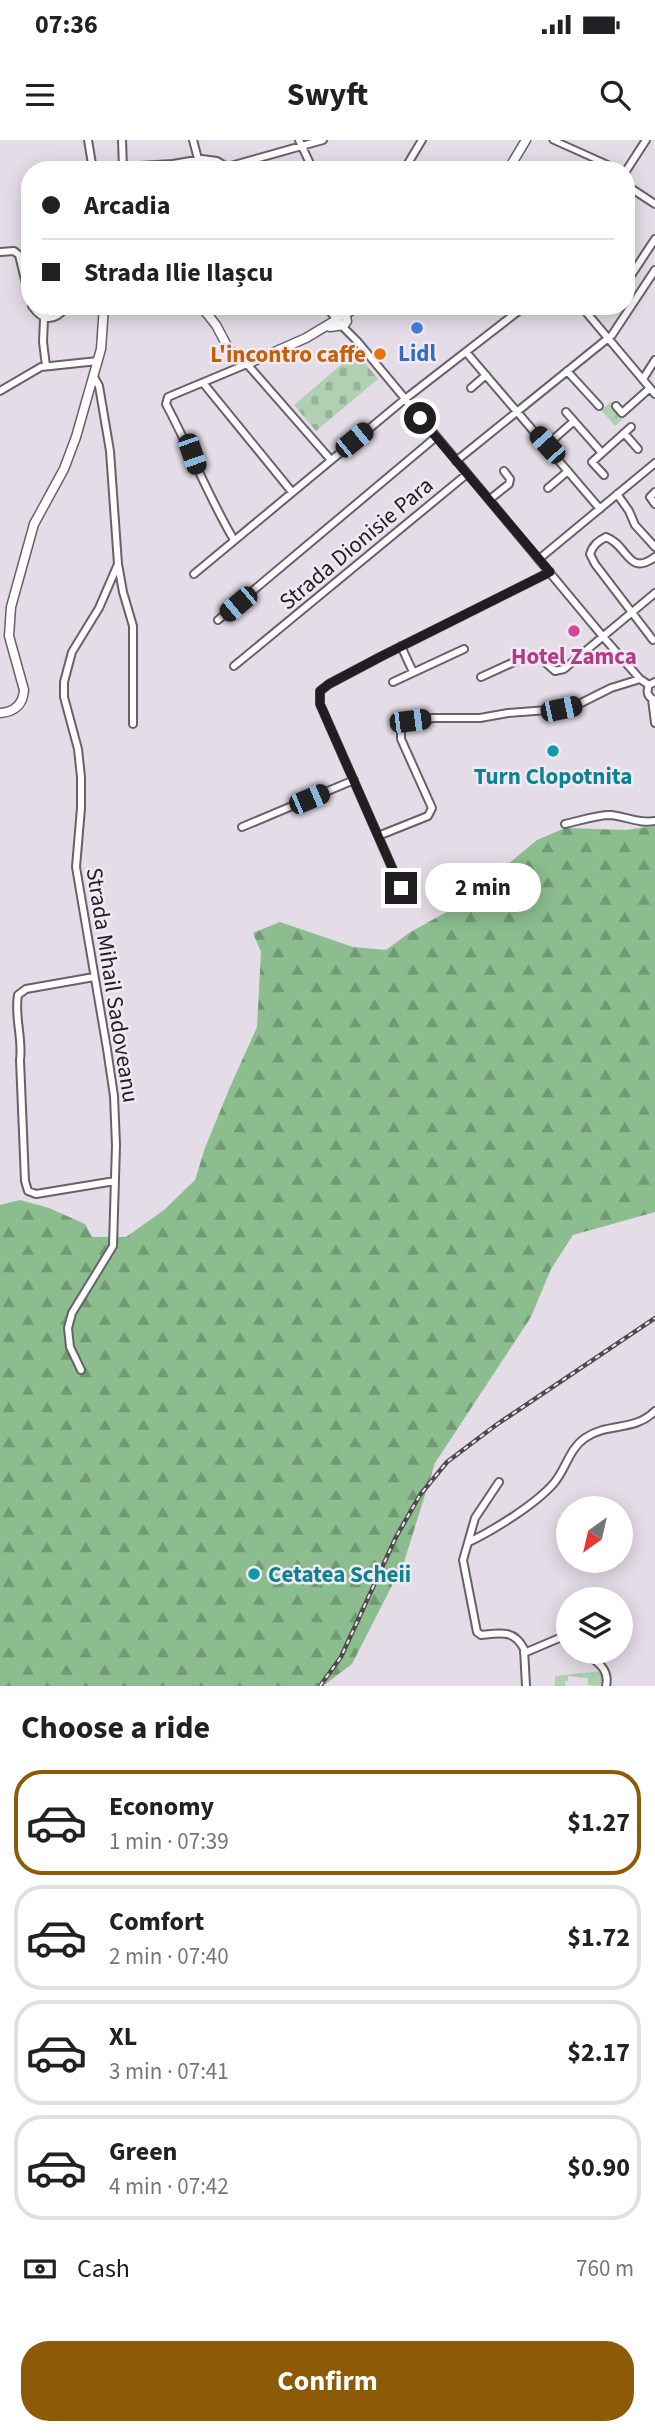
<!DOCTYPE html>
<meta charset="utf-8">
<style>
body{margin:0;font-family:"Source Sans 3",sans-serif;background:#f2f2f2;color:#202124;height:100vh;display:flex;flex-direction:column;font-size:26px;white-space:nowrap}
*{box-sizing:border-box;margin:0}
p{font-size:23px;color:#757577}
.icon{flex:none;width:38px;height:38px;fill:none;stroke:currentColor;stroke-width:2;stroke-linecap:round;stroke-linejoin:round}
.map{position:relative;height:1546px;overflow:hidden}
.drawer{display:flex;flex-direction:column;background:#fff;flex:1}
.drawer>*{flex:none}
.banner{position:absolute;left:21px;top:21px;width:614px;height:154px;border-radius:28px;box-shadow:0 4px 18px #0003;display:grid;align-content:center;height:154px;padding:0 21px;background:#fff}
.needle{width:46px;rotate:214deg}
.fabs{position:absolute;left:556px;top:1356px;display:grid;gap:14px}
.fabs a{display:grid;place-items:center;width:77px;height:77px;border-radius:50%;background:#fff;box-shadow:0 4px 18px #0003;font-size:35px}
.end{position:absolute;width:32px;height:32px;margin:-16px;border:9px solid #211e21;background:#fff;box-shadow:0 0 0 4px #fff}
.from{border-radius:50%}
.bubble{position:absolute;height:49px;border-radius:24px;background:#fff;box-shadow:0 4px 18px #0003;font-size:23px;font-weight:700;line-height:49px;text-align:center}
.car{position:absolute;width:21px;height:42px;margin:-21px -10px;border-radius:9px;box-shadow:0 0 5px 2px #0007;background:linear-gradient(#222 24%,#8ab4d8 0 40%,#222 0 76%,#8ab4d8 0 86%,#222 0)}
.banner b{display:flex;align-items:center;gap:24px;height:66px;font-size:26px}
.banner b+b{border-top:2px solid #e0e0e0}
.banner i{width:18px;height:18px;background:#202124}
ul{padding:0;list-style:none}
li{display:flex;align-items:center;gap:21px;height:105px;margin:0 14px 10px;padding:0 7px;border:4px solid #e0e0e0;border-radius:28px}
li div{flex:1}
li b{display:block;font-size:26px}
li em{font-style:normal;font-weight:700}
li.current{border-color:#8d5b07}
li>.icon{width:63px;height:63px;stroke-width:1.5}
h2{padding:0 21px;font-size:32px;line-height:84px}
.pay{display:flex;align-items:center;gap:18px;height:77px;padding:0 21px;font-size:26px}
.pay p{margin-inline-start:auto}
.primary-button{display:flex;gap:14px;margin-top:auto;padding:14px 21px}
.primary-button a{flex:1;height:80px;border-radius:28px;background:#8d5b07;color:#fff;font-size:28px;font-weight:700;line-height:80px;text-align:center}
.status{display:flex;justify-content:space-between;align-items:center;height:49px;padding:0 35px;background:#fff;direction:ltr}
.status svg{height:19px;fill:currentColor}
header{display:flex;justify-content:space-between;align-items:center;height:91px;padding:0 21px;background:#fff;font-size:32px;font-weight:700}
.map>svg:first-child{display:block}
</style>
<div class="status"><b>07:36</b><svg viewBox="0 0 49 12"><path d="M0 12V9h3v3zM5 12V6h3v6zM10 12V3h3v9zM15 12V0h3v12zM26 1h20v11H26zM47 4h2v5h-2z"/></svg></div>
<header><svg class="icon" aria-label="menu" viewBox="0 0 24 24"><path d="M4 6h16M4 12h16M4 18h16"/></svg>Swyft<svg class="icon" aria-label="search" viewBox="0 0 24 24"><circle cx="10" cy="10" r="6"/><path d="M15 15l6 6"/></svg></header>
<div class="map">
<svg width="655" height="1546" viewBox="0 0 655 1546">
<defs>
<pattern id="grass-tufts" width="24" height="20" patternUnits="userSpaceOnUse" patternTransform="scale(1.75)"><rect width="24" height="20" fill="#afd0b1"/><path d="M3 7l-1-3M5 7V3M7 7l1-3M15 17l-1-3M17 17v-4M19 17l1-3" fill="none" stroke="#96b298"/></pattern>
<pattern id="forest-firs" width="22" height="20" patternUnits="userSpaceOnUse" patternTransform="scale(1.75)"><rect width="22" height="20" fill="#8bbd8f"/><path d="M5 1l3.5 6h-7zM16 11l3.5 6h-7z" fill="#719974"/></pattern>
<pattern id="cemetery-stones" width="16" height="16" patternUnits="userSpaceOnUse" patternTransform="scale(1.75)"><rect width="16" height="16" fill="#afd0b1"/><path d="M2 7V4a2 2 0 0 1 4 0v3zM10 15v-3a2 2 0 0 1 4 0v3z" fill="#96b298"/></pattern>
<pattern id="park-crowns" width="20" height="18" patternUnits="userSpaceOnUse" patternTransform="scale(1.75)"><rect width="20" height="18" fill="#afd0b1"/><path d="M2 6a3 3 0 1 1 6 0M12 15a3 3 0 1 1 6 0" fill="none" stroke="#96b298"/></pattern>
</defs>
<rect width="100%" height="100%" fill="#e4dce6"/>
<!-- grass -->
<path fill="url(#grass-tufts)" d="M603 1531 606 1535 604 1546 588 1545V1538L568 1536V1541H565V1546H555V1536Z"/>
<!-- forest -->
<path fill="url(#forest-firs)" d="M655 686V1072L573 1095 551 1129 531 1177 435 1323 404 1422 352 1524 323 1546H0V1065L20 1060 49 1068 85 1084 92 1097H126L164 1070 195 1040 205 1008 230 947 257 887 261 812 253 793 280 782 353 807 386 810 409 793 459 765 537 700 565 688 626 690Z"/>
<!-- cemetery -->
<path fill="url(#cemetery-stones)" d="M356 212 378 239 316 291 294 265Z"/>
<!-- park -->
<path fill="url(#park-crowns)" d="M611 262 624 278 615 286 601 270Z"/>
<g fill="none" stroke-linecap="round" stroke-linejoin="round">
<!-- pedestrian casing -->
<g stroke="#676169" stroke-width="9">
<path id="pedestrian" d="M553 0 620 30"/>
</g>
<!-- minor casing -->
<g stroke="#676169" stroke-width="10">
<path id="minor" d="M88 0 93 30
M122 0 123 28
M193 0 198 19
M299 0 313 30
M123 27 173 24 202 19 217 21 227 27 323 0
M62 30 92 25
M404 30 422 0
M626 31 646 0
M626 45 655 64
M0 112 14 111 19 115 30 160
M626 143 655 99
M32 166C43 182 55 182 67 166
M326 166 336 179
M581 166 655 254
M44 179 43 202 46 226
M341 185 357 201 605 499 640 539 649 545
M466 212 600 369
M567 231 599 266
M94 237 99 246 110 311 118 424 123 452 133 486V584
M643 239 655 220
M204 244 292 352
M471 248 486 235
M0 251 41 227 98 221
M616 266 622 273 650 248
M566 272 602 313
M624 293 638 309
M547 305 574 281
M456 321 612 195 655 130
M604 335 592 322 631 287
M548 348 568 331
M655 352 650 357 655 364
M617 354 629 371 635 385 655 407
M489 360 509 344 510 339 504 331
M234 400C208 356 190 309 166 264L168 257 247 224 331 320
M539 419 655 323
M194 434 405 259 525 166
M218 480 436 297
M653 500 595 424 590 414C593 405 598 401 606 397 628 405 628 437 655 417
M401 506 413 532
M234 526 467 334
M481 537 527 516H538L555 531 564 529 655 453
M393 542 464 509
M655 542 649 545C646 552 648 558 655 560
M652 559 655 583
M565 684C579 681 596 675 610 675 625 676 639 684 655 681
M242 687 354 640
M378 696 428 676 432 668 401 599V588L404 584 433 578H480L508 573 561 569 575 566 611 548 640 539
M401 748 320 564V551L329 544 382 516 550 432
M94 837 26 849 18 855C14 876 23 898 20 920L25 1041 28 1051 36 1054 115 1041
M81 1230 70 1207 68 1188 72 1173 113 1106 116 1005 114 956 107 909 76 727 81 668V637L78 609 64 557V542L72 512 99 468 118 424
M499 1342 475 1378 463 1420 477 1492 481 1495C499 1493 514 1489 524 1509L526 1546
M469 1402C494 1390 536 1364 554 1343 566 1329 569 1309 585 1298 608 1282 634 1292 655 1271
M585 1512C597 1522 610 1529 606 1546
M524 1513 569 1494"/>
</g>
<!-- tertiary casing -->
<g stroke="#676169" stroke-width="11">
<path id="tertiary" d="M508 30 526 0
M201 166 216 185 233 217 247 224 306 198 336 180
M344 175 359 166
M330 187 344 185 347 181 346 177 342 174 338 176V183
M0 573C14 572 23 565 24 550L9 496 11 467 34 384 64 329 76 297 101 209 104 166"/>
</g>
<!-- pedestrian -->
<use href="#pedestrian" stroke="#fff" stroke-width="5"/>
<!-- minor -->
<use href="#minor" stroke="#fff" stroke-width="6"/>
<!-- tertiary -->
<use href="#tertiary" stroke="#fff" stroke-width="8"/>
<!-- rail casing -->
<g stroke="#4d494d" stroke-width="4.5">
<path id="rail" d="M320 1546 341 1517 396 1397 420 1355 447 1322 496 1285 655 1178"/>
</g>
<!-- rail -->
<use href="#rail" stroke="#f1e9f3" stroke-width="2" stroke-dasharray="5" stroke-linecap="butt"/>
</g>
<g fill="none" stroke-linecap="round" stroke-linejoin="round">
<!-- route -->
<path stroke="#211e21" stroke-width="9" d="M401 748 320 564V551L329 544 382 516 550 432 420 278"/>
</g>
<!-- markers -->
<circle fill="#3f7fe0" stroke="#f1e9f3" stroke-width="2.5" cx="417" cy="188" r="7"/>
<circle fill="#e8710a" stroke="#f1e9f3" stroke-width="2.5" cx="380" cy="214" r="7"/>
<circle fill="#d1479c" stroke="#f1e9f3" stroke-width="2.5" cx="574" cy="491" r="7"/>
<g fill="#0f9aa8" stroke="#f1e9f3" stroke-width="2.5">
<circle cx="553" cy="611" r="7"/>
<circle cx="254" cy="1434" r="7"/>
</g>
<g text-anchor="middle" stroke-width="5" stroke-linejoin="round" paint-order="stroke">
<!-- shop labels -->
<g font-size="23" font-weight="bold" fill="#366cbe" stroke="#f1e9f3">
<text x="417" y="221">Lidl</text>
</g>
<!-- food labels -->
<g font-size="23" font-weight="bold" fill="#c56008" stroke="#f1e9f3" text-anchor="end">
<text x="366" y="222">L'incontro caffe</text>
</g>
<!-- street labels -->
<g font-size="23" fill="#211e21" stroke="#f1e9f3">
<text transform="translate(356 403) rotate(-40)" y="8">Strada Dionisie Para</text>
<text transform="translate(113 845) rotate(81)" y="8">Strada Mihail Sadoveanu</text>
</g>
<!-- hotel labels -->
<g font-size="23" font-weight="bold" fill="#b23c85" stroke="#f1e9f3">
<text x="574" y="524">Hotel Zamca</text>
</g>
<!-- culture labels -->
<g font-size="23" font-weight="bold" fill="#0d838f" stroke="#f1e9f3">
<text x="553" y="644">Turn Clopotnita</text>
<text x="268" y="1442" text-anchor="start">Cetatea Scheii</text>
</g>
</g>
</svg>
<div class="fabs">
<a><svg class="needle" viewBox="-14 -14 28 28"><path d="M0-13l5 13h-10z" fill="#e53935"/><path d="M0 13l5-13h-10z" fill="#757577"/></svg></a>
<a><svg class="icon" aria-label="layers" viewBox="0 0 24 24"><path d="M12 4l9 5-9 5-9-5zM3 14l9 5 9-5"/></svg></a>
</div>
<i class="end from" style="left:420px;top:278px"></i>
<i class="end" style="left:401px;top:748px"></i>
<div class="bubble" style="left:425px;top:723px;width:116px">2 min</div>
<i class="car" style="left:354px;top:300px;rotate:51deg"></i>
<i class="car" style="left:547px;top:305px;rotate:318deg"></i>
<i class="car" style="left:192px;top:314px;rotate:161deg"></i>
<i class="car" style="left:238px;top:464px;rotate:230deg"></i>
<i class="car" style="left:561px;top:569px;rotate:78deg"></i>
<i class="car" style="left:410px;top:581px;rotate:83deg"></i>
<i class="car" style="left:309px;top:659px;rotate:67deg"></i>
<div class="banner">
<b><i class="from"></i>Arcadia</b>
<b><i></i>Strada Ilie Ilașcu</b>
</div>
</div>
<section class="drawer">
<h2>Choose a ride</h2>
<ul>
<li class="current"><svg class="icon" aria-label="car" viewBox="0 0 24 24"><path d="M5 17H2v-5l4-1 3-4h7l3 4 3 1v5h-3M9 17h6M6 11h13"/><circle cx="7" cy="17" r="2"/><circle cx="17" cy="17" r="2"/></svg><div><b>Economy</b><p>1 min · 07:39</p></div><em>$1.27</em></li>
<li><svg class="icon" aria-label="car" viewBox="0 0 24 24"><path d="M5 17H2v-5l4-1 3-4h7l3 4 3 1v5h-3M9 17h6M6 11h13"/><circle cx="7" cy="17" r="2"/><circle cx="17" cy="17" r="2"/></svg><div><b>Comfort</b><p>2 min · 07:40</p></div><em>$1.72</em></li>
<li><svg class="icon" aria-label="car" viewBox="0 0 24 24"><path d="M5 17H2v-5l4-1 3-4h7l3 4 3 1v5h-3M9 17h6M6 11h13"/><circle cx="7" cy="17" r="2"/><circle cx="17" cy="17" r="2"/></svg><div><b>XL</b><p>3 min · 07:41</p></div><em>$2.17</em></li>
<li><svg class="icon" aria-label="car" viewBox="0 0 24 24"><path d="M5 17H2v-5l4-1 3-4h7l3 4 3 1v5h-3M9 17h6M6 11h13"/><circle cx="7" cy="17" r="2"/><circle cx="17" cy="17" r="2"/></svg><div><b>Green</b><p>4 min · 07:42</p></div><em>$0.90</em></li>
</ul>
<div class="pay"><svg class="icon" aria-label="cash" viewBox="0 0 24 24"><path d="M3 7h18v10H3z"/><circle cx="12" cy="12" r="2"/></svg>Cash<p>760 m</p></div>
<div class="primary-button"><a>Confirm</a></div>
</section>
